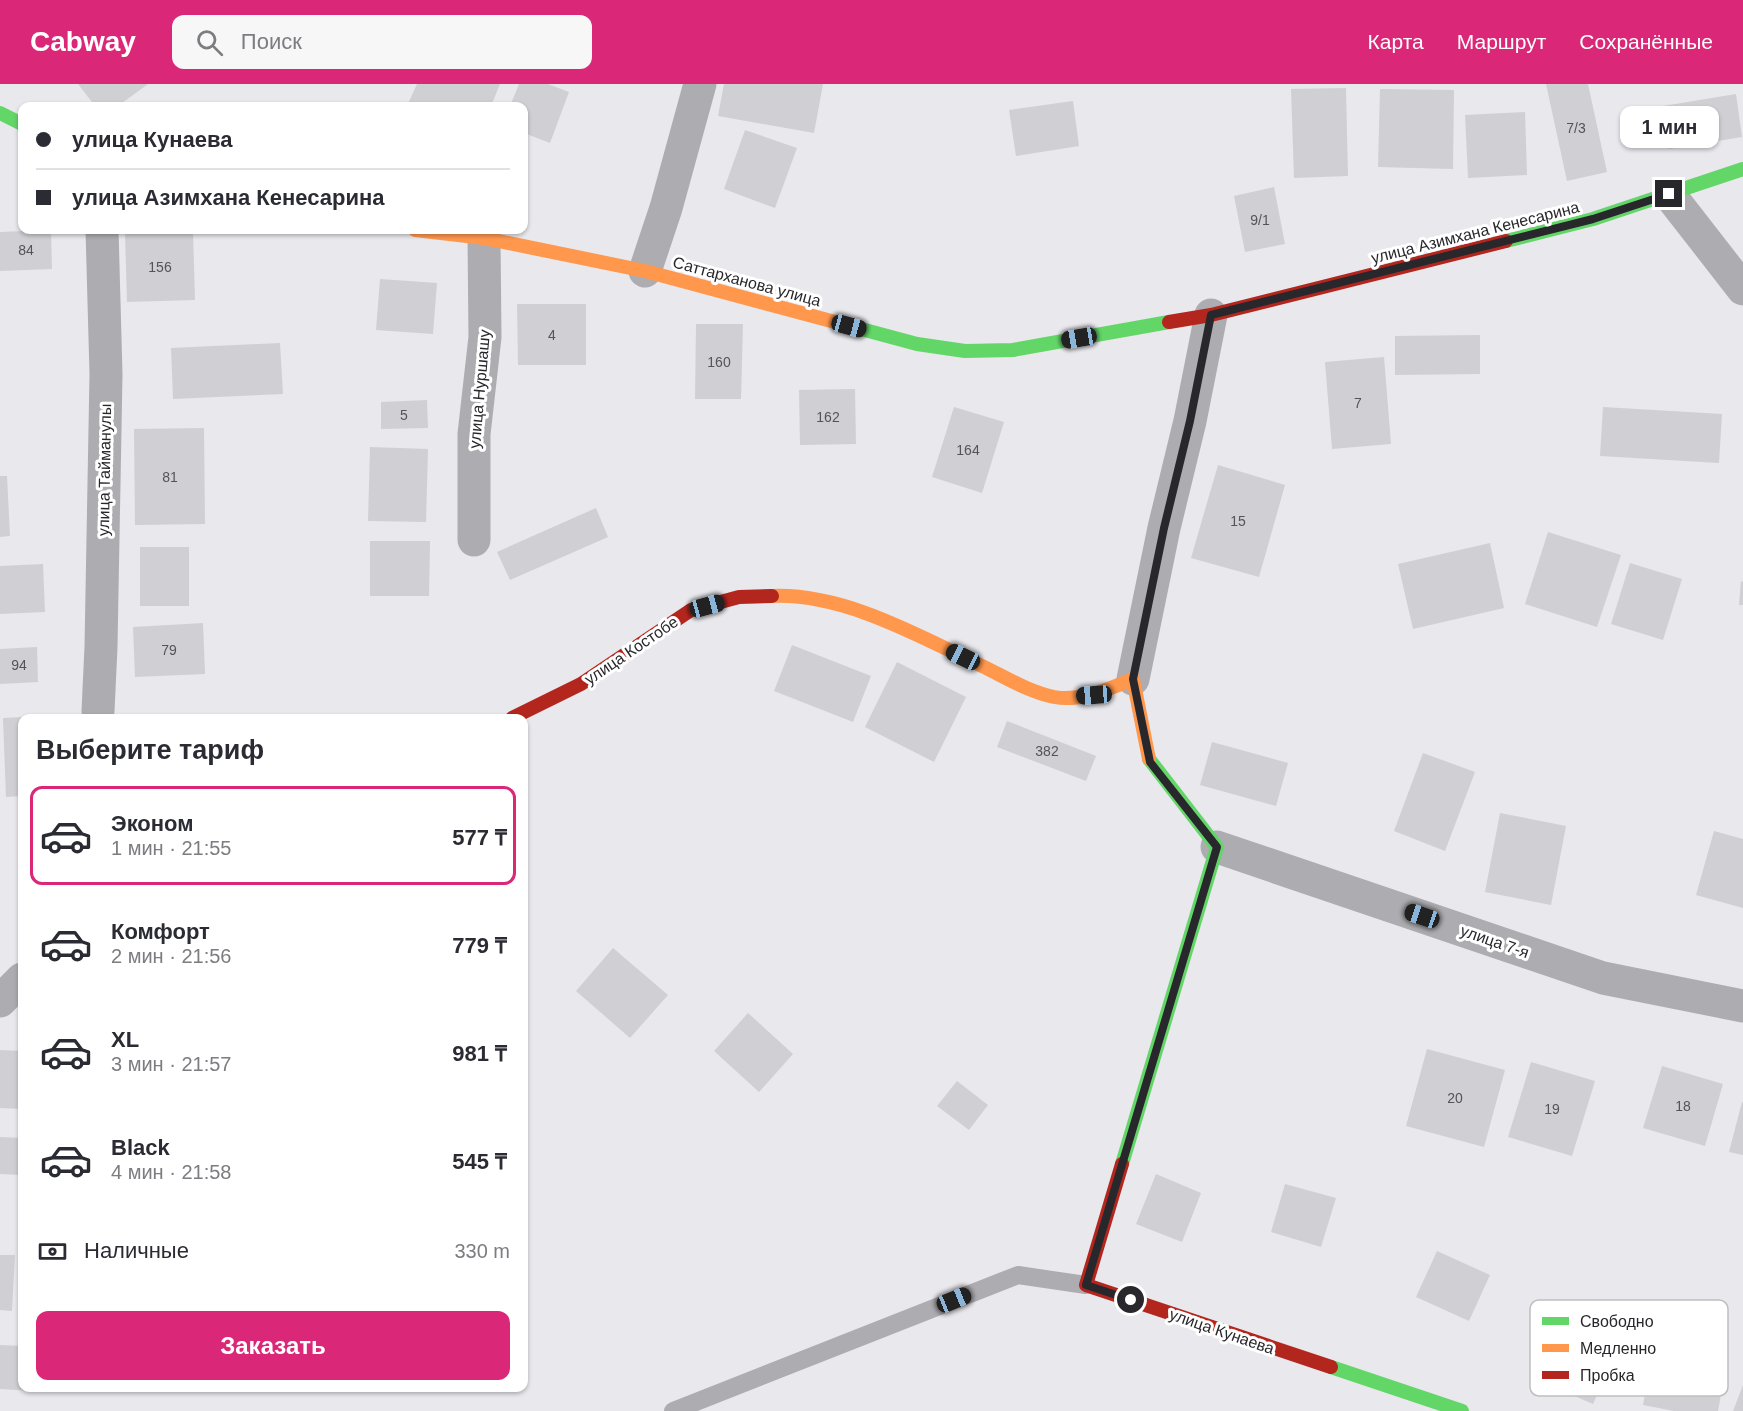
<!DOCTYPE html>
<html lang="ru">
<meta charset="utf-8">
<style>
body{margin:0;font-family:Arial,sans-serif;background:#f7f7f7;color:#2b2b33;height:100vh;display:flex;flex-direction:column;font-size:22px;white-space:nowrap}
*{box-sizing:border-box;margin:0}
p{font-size:20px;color:#7c7c81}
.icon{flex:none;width:33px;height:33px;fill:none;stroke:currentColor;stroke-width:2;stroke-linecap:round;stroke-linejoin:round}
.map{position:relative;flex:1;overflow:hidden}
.sheet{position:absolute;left:18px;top:630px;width:510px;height:678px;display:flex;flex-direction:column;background:#fff;border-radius:12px;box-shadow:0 2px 4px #0004}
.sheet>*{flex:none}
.guide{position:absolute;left:18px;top:18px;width:510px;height:132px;border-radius:12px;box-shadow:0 2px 4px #0004;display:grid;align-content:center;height:132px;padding:0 18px;background:#fff}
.end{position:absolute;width:27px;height:27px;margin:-14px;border:8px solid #28282c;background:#fff;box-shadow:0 0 0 3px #fff}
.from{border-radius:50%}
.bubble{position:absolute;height:42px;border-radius:12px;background:#fff;box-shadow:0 2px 4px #0004;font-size:20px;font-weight:800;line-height:42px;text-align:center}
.car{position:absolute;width:18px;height:36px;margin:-18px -9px;border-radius:8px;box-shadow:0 0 4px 2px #0007;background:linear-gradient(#222 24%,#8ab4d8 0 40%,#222 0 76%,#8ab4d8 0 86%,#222 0)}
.guide b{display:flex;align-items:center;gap:21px;height:57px;font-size:22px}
.guide b+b{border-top:2px solid #e1e1e2}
.guide i{width:15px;height:15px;background:#2b2b33}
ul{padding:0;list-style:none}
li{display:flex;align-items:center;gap:18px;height:99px;margin:0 12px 9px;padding:0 6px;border:3px solid transparent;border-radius:12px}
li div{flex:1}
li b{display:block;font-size:22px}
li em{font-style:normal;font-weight:800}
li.current{border-color:#db2777}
li>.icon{width:54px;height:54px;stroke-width:1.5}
h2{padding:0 18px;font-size:27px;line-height:72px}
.pay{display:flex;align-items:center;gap:15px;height:66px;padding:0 18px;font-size:22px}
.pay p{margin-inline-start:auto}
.button{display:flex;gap:12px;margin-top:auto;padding:12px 18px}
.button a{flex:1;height:69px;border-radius:12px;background:#db2777;color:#fff;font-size:24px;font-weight:800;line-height:69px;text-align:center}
header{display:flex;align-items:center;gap:36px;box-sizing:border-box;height:84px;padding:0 30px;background:#db2777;color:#fff}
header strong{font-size:28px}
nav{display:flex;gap:33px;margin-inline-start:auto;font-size:21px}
.search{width:420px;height:54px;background:#f7f7f7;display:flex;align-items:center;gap:15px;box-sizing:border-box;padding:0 21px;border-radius:12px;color:#7c7c81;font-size:22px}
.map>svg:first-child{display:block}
</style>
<header>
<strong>Cabway</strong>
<div class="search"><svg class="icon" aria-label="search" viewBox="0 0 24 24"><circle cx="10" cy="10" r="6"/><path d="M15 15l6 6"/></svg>Поиск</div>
<nav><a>Карта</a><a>Маршрут</a><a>Сохранённые</a></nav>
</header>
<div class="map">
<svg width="1743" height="1327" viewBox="0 0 1743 1327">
<rect width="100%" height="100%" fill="#e8e8ed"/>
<!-- building -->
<path fill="#d0cfd4" d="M78 0H148L118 22H95Z
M417 0H500L491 22H407Z
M519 0H548L569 8 550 59 524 49V22H510Z
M724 0H823L814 49 718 32Z
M1546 0H1588L1607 88 1567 97Z
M1346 4 1348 92 1294 94 1291 5Z
M1380 5 1454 6 1453 85 1378 83Z
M1736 10 1742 53 1669 65 1663 22Z
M1073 17 1079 62 1016 72 1009 26Z
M1525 28 1527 91 1468 94 1465 31Z
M745 46 797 64 775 124 724 105Z
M1274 103 1285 160 1245 168 1234 112Z
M51 146 52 185 0 187V148Z
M193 148 195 216 127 218 125 150Z
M380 195 437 199 433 250 376 246Z
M517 220H586V281H518Z
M696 240H743L741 315H695Z
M1480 251V290L1395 291V252Z
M280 259 283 310 173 315 171 264Z
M1384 273 1391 360 1332 365 1325 278Z
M855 305 856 360 800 361 799 306Z
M427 316 428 344 381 345V318Z
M954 323 1004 338 982 409 932 393Z
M1603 323 1722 330 1719 379 1600 372Z
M204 344 205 440 135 441 134 345Z
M370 363 428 365 426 438 368 437Z
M1218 381 1285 401 1259 493 1191 474Z
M0 392H7L10 452 0 453Z
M596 424 608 453 510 496 497 468Z
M1548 448 1621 471 1597 543 1525 520Z
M370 457H430L429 512H370Z
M1490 459 1504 524 1413 545 1398 480Z
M140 463H189V522H140Z
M1630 479 1682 495 1663 556 1611 540Z
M43 480 45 528 0 530V482Z
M1741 497 1743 498V521H1739Z
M203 539 205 590 135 593 133 543Z
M792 561 871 592 853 638 774 607Z
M37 563 38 598 0 600V565Z
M897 578 966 613 934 678 865 643Z
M22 633V712L6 713 3 634Z
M1007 637 1096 672 1086 697 997 663Z
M1212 658 1288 679 1276 722 1200 701Z
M1423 669 1475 688 1445 767 1394 747Z
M1500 729 1566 742 1551 821 1485 808Z
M1714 747 1743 755V824L1696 811Z
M613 864 668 911 630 954 576 907Z
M748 929 793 970 759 1008 714 967Z
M1427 965 1505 986 1484 1063 1406 1042Z
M0 966 22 967V1025L0 1024Z
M1531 978 1595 997 1572 1072 1508 1053Z
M1662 982 1723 1000 1705 1062 1643 1044Z
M957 997 988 1021 969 1046 937 1022Z
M1742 1018H1743V1071L1729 1068Z
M0 1053 22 1054V1091L0 1090Z
M1156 1090 1201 1109 1182 1158 1136 1140Z
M1285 1100 1336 1114 1321 1163 1271 1148Z
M1437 1167 1490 1191 1469 1237 1416 1213Z
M0 1171H15L12 1227 0 1226Z
M1586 1218 1630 1237 1593 1320 1549 1301Z
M0 1261 22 1262V1304H34V1307L0 1305Z
M1651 1275 1725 1289 1718 1327H1674L1643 1321Z
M1743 1301V1327H1733Z"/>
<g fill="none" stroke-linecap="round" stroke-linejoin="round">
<!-- lane -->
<path stroke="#adadb1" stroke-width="18" d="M673 1327 1018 1191 1086 1201"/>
<!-- street -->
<path stroke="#adadb1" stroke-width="33" d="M1669 110 1743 205
M645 187 666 124 700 0
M474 456V350L485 253 484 154
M1133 595 1164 444 1190 337 1211 231
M98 627 101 563 106 290 102 146
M1217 763 1603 894 1743 922
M0 917 22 895"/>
<!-- fast -->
<path stroke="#63d668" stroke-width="14" d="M0 29 22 40
M1506 157 1593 135 1743 85
M850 242 917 260 965 267 1013 266 1169 238
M1122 1080 1217 763 1149 675
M1331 1283 1462 1327"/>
<!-- slow -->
<path stroke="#ff974d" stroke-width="14" d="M415 146 484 154 645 187 850 242
M772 512C844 509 919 552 982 582 1005 593 1029 608 1054 613 1082 618 1108 605 1133 595L1149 675"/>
<!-- jam -->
<path stroke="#b3261e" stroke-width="14" d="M1169 238 1211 231 1506 157
M512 634 581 600 691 526 739 513 772 512
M1122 1080 1086 1201 1331 1283"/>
</g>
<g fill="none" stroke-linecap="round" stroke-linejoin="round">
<!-- route -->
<path stroke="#28282c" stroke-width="8" d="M1131 1216 1086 1201 1217 763 1150 678 1133 595 1164 444 1190 337 1211 231 1593 135 1669 110"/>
</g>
<g text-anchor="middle" stroke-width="6" stroke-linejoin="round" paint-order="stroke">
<!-- number labels -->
<g font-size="14" fill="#545458">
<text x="1576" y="49">7/3</text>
<text x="1260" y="141">9/1</text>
<text x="26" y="171">84</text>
<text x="160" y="188">156</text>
<text x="552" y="256">4</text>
<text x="719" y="283">160</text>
<text x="1358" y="324">7</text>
<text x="404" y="336">5</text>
<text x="828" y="338">162</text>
<text x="968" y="371">164</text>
<text x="170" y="398">81</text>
<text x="1238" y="442">15</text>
<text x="169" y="571">79</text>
<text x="19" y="586">94</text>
<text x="1047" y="672">382</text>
<text x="1455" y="1019">20</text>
<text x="1683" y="1027">18</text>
<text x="1552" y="1030">19</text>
</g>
<!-- street labels -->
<g font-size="16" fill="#28282c" stroke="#fff">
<text transform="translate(1475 148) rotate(-14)" y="6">улица Азимхана Кенесарина</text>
<text transform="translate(747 197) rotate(15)" y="6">Саттарханова улица</text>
<text transform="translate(479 305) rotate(-85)" y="6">улица Нуршашу</text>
<text transform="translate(104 386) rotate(-89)" y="6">улица Тайманулы</text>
<text transform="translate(631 566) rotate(-34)" y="6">улица Костобе</text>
<text transform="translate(1495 857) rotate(19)" y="6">улица 7-я</text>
<text transform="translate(1222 1247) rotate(19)" y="6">улица Кунаева</text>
</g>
</g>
<!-- legend -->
<rect x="1530" y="1216" width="198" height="96" rx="9" fill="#fff" stroke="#bebec0" stroke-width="1.5"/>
<rect x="1542" y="1233" width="27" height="8" fill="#63d668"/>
<rect x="1542" y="1260" width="27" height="8" fill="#ff974d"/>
<rect x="1542" y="1287" width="27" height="8" fill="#b3261e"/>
<g font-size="16" fill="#28282c">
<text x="1580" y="1243">Свободно</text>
<text x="1580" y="1270">Медленно</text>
<text x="1580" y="1297">Пробка</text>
</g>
</svg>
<i class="end from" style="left:1131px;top:1216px"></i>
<i class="end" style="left:1669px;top:110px"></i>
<div class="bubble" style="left:1620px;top:22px;width:99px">1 мин</div>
<i class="car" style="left:849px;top:242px;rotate:105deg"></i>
<i class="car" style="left:1079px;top:254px;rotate:260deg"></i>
<i class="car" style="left:707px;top:522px;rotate:75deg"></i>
<i class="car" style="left:963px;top:573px;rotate:296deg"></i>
<i class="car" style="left:1094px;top:611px;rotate:266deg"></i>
<i class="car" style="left:1422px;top:832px;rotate:289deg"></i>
<i class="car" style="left:954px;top:1216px;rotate:68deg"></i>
<div class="guide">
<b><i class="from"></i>улица Кунаева</b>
<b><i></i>улица Азимхана Кенесарина</b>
</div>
<section class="sheet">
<h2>Выберите тариф</h2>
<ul>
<li class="current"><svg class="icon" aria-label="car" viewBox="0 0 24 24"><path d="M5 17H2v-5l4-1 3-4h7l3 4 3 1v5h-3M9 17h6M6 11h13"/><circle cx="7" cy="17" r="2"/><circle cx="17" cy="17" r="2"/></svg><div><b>Эконом</b><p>1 мин · 21:55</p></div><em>577 ₸</em></li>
<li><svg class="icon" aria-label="car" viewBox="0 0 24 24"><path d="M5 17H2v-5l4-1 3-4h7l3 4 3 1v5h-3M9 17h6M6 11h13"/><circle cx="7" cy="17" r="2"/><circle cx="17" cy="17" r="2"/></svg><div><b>Комфорт</b><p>2 мин · 21:56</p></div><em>779 ₸</em></li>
<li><svg class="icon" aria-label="car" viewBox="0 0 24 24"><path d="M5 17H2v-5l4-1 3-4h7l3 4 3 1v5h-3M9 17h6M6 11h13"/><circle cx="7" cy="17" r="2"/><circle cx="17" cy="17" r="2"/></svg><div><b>XL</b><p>3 мин · 21:57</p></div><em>981 ₸</em></li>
<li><svg class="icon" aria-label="car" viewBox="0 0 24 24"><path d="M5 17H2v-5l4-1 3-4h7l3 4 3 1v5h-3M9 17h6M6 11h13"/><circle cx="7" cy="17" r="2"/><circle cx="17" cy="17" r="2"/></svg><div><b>Black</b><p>4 мин · 21:58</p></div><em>545 ₸</em></li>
</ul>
<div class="pay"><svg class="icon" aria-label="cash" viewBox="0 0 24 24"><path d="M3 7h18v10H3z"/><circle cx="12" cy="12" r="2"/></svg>Наличные<p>330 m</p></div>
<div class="button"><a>Заказать</a></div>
</section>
</div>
